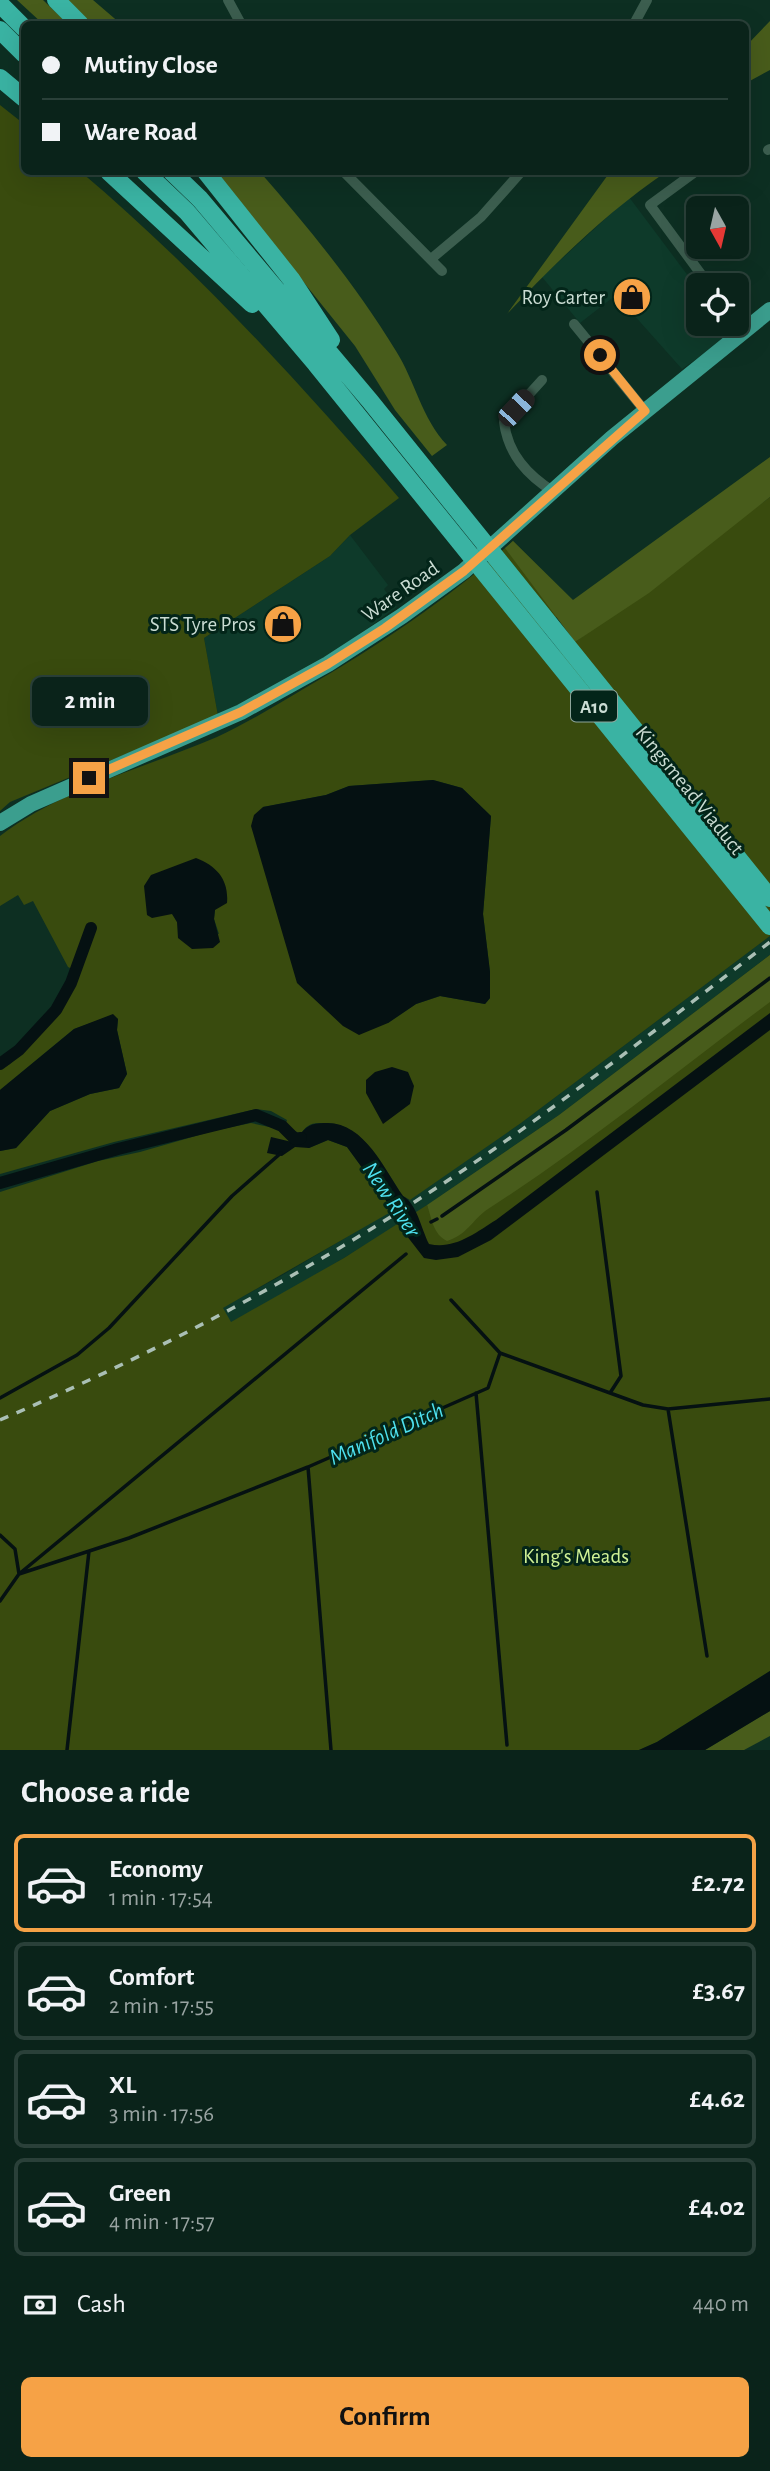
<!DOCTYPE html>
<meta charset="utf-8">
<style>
body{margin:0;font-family:"Alegreya Sans",sans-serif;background:#132b23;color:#f1f3f6;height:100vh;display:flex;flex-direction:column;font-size:26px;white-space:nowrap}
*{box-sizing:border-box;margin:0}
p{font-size:23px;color:#99a4a2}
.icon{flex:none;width:38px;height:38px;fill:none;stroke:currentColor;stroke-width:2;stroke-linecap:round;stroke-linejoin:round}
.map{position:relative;height:1750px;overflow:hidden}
.drawer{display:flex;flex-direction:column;background:#0a231a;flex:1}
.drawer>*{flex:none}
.guide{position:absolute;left:21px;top:21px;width:728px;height:154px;border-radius:10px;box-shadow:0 7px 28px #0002,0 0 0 2px #2a4039;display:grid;align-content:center;height:154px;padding:0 21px;background:#0a231a}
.needle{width:46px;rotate:172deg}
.tools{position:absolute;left:686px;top:196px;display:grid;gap:14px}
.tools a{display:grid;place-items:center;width:63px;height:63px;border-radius:10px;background:#0a231a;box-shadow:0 7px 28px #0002,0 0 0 2px #2a4039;font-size:35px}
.end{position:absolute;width:32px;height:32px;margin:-16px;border:9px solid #f6a246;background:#111;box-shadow:0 0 0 4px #111}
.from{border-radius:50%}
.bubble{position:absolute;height:49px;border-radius:10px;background:#0a231a;box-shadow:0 7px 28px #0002,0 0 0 2px #2a4039;font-size:23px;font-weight:700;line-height:49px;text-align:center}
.car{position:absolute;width:21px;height:42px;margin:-21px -10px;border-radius:9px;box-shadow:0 0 5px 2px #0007;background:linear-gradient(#222 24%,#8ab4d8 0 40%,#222 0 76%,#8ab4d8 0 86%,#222 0)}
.guide b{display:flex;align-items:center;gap:24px;height:66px;font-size:26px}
.guide b+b{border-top:2px solid #2a4039}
.guide i{width:18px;height:18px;background:#f1f3f6}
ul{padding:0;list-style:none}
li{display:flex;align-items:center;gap:21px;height:98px;margin:0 14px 10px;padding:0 7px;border:4px solid #2a4039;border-radius:10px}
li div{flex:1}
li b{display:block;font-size:26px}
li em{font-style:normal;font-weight:700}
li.on{border-color:#f6a246}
li>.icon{width:63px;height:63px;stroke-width:1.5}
h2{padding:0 21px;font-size:32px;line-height:84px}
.pay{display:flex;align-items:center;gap:18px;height:77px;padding:0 21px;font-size:26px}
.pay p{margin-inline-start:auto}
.cta{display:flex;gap:14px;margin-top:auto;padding:14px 21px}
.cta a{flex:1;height:80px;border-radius:10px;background:#f6a246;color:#111;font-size:28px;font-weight:700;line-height:80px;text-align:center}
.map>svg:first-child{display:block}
</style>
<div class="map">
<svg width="770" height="1750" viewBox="0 0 770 1750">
<rect width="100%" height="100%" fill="#0d2f22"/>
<!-- built -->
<path fill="#0e3a2a" d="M629 197 698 289V324H725L733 334 682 369 616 295 580 323 542 277Z
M350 535 388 585 384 589 397 607 342 647 297 676 218 716 204 638 330 556Z
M770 936V955L559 1115 395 1227 299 1285 208 1335 0 1414 183 1329 281 1276 411 1199 521 1123Z"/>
<!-- green -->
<path fill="#394b0e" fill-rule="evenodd" d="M0 105 24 124V172H81C196 269 300 383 399 498L350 535 330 556 204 638 218 716 10 802 0 811Z
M770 497V936L521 1123 410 1200 403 1196C383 1167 363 1121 323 1123 312 1123 307 1124 301 1134L285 1126 287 1120 271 1111 256 1109 114 1142 0 1174V1151L16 1148 50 1111 90 1094 119 1088 127 1074 117 1030 118 1019 113 1015 74 1029 0 1090V1069L10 1064 65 1005 79 972 68 967 33 901 24 905 18 895 0 906V836C63 788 145 768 217 737 247 723 277 705 305 688 380 645 449 598 513 541L572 601 532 643 545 659 575 642ZM433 780 462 788 491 816 483 914 490 972V998L485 1004 440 996 416 1004 388 1023 263 807 326 795 349 786ZM215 910 214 919 219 934 177 922 172 913Z
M770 955V1671L657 1742 639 1750H0V1192L98 1161 140 1152 213 1131 251 1123 283 1130 287 1137 309 1148 328 1140 347 1147 390 1206 389 1213 223 1308 231 1322 344 1258 427 1205 432 1217Z"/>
<!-- forest -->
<path fill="#485c1b" d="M17 0H43L68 24H43Z
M66 0H93L121 24H90Z
M770 21V70L746 83V46Z
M215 172H260C309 228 357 287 396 351 415 381 422 419 447 445L432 456 395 410 355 346Z
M610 172H666C607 212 556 262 507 314Z
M770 457V497L649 593 575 642 505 548 513 541 573 600Z
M770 955V1002C677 1071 586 1146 488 1209 472 1220 467 1235 447 1241 433 1234 432 1219 427 1205L559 1115Z
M770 1711V1736L744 1750H705Z"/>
<!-- water -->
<path fill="#051112" d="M433 780 462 788 491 816 483 914 490 972V998L485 1004 440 996 416 1004 388 1023 359 1035 343 1026 297 983 251 826 254 815 263 807 326 795 349 786Z
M196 858C217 866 229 880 227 903L215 910 214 919 220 942 213 948 192 949 178 938 177 922 172 914 152 918 147 915 144 886 151 875Z
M770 1013V1030L491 1240 458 1257 436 1260 424 1258 389 1213 390 1206 347 1147 328 1140 309 1148 295 1147 282 1156 267 1153 271 1137 292 1142 287 1137 291 1133 298 1137C306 1126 311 1123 325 1123 364 1121 384 1169 403 1196 417 1204 421 1228 429 1244 454 1250 475 1233 496 1220Z
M113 1014 118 1019 117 1030 127 1074 119 1088 90 1094 50 1111 16 1148 0 1151V1090L74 1029Z
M392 1067 408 1072 414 1086 410 1104 383 1124 366 1093V1080L375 1072Z
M770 1671V1711L705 1750H639L657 1742Z"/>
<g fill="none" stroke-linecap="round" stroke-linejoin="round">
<!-- stream -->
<path stroke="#051112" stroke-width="3.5" d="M597 1192 621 1376 610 1393
M442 1216 566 1130 770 978
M431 1222 437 1219
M451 1300 500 1353
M476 1393 507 1745
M0 1398 77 1355 109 1328 232 1196 281 1153
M668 1409 707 1656
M308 1467 331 1750
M0 1535 15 1549 19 1574
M19 1574 129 1538 308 1467 488 1388 500 1353 643 1405 668 1409 770 1399
M0 1601 19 1574 406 1254
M67 1750 89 1551"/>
<!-- canal -->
<path stroke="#051112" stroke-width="12" d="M0 1064 19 1050 56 1010 71 983 91 928
M0 1183 118 1149 256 1115 282 1126 295 1139 301 1138"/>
<!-- minor -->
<path stroke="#3c5e4f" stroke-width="10" d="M228 0 241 24
M634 24 647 0
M768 150 770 149
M344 172 442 271
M695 172 650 205 709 285
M431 259 481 217 521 172
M574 324 645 411
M542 380 504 422C508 454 527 475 554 492"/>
<!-- primary -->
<path stroke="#3b9e8e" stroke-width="16" d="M0 823 31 804 241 712 328 664 402 616 464 571 612 438 770 310"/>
<!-- trunk -->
<path stroke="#3ab3a3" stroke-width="18" d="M56 0 80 24
M0 4 24 28
M0 30 24 54
M0 78 24 98
M109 172 252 304
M145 172 187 212 316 364 770 926
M172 172 200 199 370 401 770 898
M206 172 291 279 331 340"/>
<!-- rail -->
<path stroke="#aabfb5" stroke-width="3.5" stroke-dasharray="9 9" stroke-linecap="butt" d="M0 1420C156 1353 305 1274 447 1181 559 1107 664 1023 770 942"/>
</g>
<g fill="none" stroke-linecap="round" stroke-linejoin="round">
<!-- route -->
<path stroke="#f6a246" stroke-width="9" d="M89 778 241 712 328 664 385 628 464 571 645 411 600 355"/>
</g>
<!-- icons -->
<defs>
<g id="shop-disc" transform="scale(2.0125)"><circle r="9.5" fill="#f6a246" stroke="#032519"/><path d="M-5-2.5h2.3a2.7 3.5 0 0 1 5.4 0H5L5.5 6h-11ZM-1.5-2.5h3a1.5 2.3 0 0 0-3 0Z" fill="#111"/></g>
</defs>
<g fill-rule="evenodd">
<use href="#shop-disc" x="632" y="297"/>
<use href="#shop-disc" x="283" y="624"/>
</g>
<g text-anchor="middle" stroke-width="6" stroke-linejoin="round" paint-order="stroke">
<!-- shield labels -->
<rect fill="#032519" stroke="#8ea59b" stroke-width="2" x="571" y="690.5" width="46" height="31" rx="5"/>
<g font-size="19" font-weight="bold" fill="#cadcd3">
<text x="594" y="713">A10</text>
</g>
<!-- poi labels -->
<g font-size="21" fill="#cadcd3" stroke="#032519" text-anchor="end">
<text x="605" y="304">Roy Carter</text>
<text x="256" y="631">STS Tyre Pros</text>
</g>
<!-- street labels -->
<g font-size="21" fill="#cadcd3" stroke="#032519">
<text transform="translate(400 591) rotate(-35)" y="7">Ware Road</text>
<text transform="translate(690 790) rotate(51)" y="7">Kingsmead Viaduct</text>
</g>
<!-- park labels -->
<g font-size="21" fill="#d0f195" stroke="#032519">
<text x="576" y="1563">King's Meads</text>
</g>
<!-- water labels -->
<g font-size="23" font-style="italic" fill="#4ee0ee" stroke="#032519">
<text transform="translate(392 1199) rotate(56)" y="8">New River</text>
<text transform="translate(386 1433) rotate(-24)" y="8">Manifold Ditch</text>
</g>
</g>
</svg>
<div class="tools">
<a><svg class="needle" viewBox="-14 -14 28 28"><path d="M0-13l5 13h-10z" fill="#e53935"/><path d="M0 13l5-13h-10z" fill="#99a4a2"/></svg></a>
<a><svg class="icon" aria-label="locate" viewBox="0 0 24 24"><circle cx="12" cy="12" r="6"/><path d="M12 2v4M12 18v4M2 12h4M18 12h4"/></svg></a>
</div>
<i class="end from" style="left:600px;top:355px"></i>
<i class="end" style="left:89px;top:778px"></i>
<div class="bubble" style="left:32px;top:677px;width:116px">2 min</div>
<i class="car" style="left:516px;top:408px;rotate:43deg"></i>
<div class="guide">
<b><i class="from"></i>Mutiny Close</b>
<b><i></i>Ware Road</b>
</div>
</div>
<section class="drawer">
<h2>Choose a ride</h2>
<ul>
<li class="on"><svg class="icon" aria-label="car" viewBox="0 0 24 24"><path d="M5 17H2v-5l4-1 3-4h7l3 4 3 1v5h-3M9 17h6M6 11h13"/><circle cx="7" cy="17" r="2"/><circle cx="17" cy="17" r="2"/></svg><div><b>Economy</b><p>1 min · 17:54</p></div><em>£2.72</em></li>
<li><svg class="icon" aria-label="car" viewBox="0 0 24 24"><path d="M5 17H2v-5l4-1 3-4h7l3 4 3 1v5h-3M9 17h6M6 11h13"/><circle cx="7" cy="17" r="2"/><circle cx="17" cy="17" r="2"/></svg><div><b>Comfort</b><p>2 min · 17:55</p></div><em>£3.67</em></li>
<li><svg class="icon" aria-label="car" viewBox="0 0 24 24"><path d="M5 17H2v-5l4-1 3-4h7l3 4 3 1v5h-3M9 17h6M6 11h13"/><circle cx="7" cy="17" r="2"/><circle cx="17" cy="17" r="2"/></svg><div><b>XL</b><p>3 min · 17:56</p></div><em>£4.62</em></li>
<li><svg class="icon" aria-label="car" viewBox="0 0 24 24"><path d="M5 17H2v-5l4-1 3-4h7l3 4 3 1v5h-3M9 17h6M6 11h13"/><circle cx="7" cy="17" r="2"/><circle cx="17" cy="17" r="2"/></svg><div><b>Green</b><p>4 min · 17:57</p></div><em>£4.02</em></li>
</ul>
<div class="pay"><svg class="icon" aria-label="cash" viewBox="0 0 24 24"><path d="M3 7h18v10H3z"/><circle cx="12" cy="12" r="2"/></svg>Cash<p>440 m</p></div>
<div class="cta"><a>Confirm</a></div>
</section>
